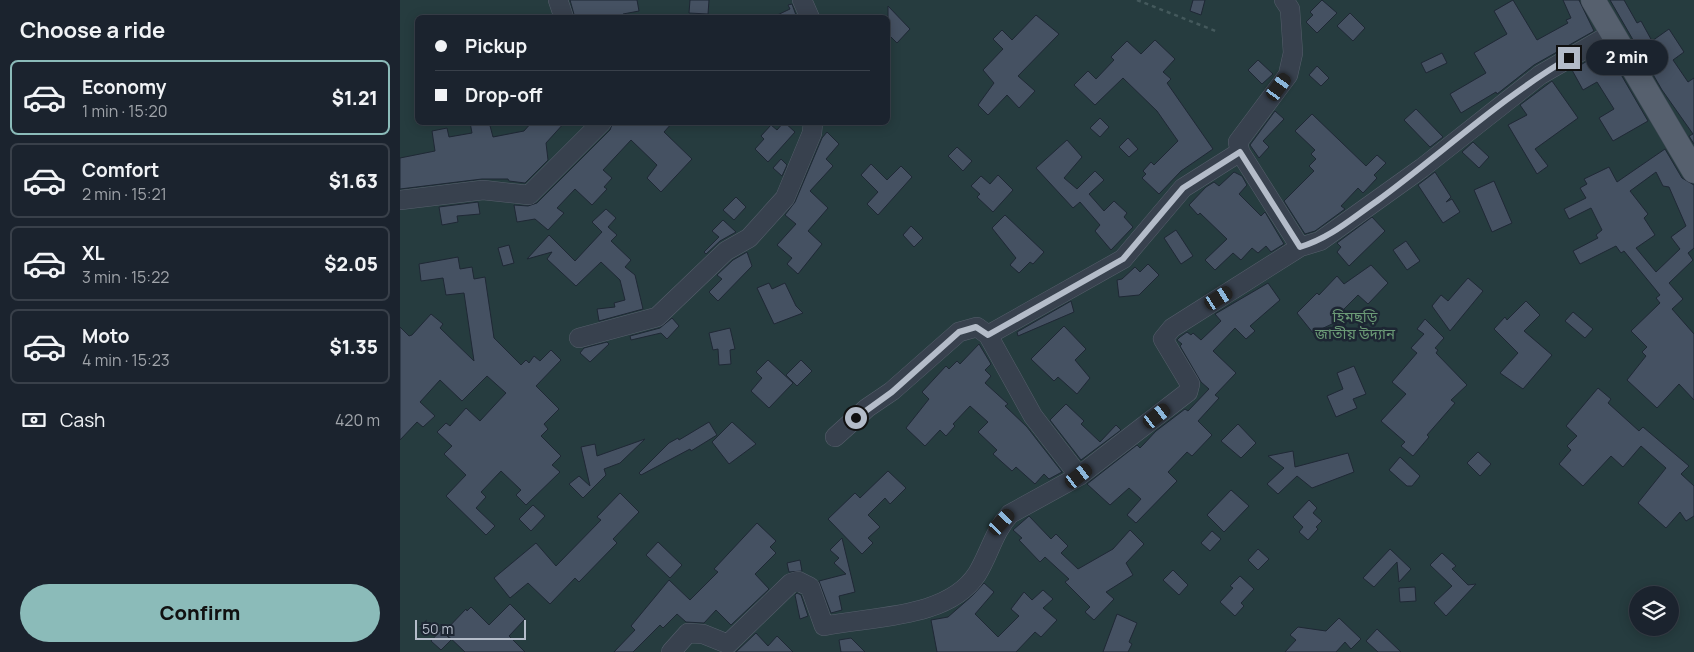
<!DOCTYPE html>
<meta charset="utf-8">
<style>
body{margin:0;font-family:Manrope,"Noto Sans Bengali",sans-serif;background:#242b36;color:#f1f3f6;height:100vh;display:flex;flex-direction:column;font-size:19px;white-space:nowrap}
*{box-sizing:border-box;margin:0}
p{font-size:16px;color:#a0a4aa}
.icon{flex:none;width:28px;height:28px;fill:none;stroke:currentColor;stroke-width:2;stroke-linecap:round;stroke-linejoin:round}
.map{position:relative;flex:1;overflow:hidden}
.drawer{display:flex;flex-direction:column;background:#1b232e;width:400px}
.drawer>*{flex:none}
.guide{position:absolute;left:15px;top:15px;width:475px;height:110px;border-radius:8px;box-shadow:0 2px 12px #0003,0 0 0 1px #39404a;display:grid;align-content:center;height:110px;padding:0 20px;background:#1b232e}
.buttons{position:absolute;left:1229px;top:586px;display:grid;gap:10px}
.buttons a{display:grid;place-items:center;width:50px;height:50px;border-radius:50%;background:#1b232e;box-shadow:0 2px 12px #0003,0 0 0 1px #39404a;font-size:25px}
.scale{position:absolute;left:15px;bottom:12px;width:111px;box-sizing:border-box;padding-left:5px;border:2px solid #b4bcc9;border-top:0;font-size:14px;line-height:18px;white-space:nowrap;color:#b4bcc9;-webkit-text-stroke:4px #1d2633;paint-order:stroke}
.end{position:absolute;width:22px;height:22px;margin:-11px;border:6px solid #b4bcc9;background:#111;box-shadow:0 0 0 2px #111}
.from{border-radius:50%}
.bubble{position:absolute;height:35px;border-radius:18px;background:#1b232e;box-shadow:0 2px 12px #0003,0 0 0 1px #39404a;font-size:16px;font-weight:800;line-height:35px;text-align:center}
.car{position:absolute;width:15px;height:30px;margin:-15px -8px;border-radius:6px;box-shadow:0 0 4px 1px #0007;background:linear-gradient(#222 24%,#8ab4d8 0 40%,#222 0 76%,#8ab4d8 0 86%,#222 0)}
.guide b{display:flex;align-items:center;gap:18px;height:48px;font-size:19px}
.guide b+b{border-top:1px solid #39404a}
.guide i{width:12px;height:12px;background:#f1f3f6}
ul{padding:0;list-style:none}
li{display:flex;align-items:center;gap:15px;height:75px;margin:0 10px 8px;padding:0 10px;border:2px solid #39404a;border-radius:8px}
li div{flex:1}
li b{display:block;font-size:19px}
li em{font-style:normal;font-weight:800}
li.selected{border-color:#8bbbb9}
li>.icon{width:45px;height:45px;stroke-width:1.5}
h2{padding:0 20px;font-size:22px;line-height:60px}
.pay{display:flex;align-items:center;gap:12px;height:55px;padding:0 20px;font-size:19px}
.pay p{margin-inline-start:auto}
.cta{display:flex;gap:10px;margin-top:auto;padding:10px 20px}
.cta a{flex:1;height:58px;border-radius:30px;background:#8bbbb9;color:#111;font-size:20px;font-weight:800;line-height:58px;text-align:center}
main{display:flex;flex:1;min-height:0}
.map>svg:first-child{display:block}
</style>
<main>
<section class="drawer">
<h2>Choose a ride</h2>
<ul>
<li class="selected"><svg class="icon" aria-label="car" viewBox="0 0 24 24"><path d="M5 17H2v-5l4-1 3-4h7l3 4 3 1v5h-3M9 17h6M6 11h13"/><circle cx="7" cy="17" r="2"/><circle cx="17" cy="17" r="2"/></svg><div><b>Economy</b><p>1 min · 15:20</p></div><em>$1.21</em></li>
<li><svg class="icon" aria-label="car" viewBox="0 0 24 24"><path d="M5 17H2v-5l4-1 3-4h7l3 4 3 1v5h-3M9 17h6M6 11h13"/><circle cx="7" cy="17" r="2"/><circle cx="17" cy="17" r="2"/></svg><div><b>Comfort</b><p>2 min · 15:21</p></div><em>$1.63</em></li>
<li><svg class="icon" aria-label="car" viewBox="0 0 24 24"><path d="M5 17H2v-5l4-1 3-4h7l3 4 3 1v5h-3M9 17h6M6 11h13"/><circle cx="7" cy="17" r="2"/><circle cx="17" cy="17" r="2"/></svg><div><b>XL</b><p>3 min · 15:22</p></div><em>$2.05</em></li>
<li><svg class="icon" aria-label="car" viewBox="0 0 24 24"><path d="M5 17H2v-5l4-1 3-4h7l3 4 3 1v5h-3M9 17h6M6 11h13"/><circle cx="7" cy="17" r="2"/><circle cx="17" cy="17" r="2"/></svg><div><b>Moto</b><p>4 min · 15:23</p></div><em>$1.35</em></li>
</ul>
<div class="pay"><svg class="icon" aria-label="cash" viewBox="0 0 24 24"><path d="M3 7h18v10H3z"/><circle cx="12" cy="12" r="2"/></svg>Cash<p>420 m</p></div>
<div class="cta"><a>Confirm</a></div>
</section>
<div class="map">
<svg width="1294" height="652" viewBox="0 0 1294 652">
<rect width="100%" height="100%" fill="#242f3e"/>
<!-- green -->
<path fill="#263c3f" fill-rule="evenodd" d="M0 0H1294V652H0ZM18 18H488V122H18ZM1238 595H1270V628H1238Z"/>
<!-- building -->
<path fill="#455162" stroke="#1f2835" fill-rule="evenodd" d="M170 0H237L239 11 223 14 224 18H175Z
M290 0H309L308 14 289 13Z
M793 0H805L801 15 790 11Z
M922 0 937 13 917 33 906 22 913 15 910 12Z
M1113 0 1137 40 1168 23 1166 20 1171 18 1163 0H1179L1194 31 1134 65 1097 94 1096 92 1061 113 1050 94 1086 73 1074 53 1107 34 1094 11Z
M1210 0H1224L1237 23 1241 21 1252 41 1269 29 1284 52 1273 60 1288 82 1294 78V144L1289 136 1293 134 1262 90Z
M392 4 397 18H371L390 9 388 5Z
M488 6 510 29 497 43 488 34Z
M950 13 965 28 953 41 937 26Z
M636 15 659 34 618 76 635 91 619 108 607 95 588 115 578 105 594 83 583 70 603 49 593 39 602 30 612 40Z
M755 40 775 59 763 72 771 79 767 83 813 149 781 171 759 194 742 178 746 174 743 171 751 162 754 165 778 141 757 111 723 78 695 105 674 85 688 71 696 79 714 60 711 57 727 41 741 54Z
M1042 53 1047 63 1026 73 1021 63Z
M1199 54 1205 63 1212 59 1248 121 1213 141 1199 118 1214 109 1197 82 1183 90 1172 70Z
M858 60 873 74 862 84 848 70Z
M917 66 929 78 921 86 909 75Z
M1152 81 1178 118 1135 149 1148 166 1137 174 1108 125 1127 115 1120 105Z
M1016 109 1043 137 1030 147 1004 120Z
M875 111 884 119 863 141 869 147 859 158 850 145Z
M912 114 966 166 977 155 986 163 974 175 977 178 963 193 958 188 941 206 945 209 915 231 905 234 884 201 914 171 909 166 916 159 911 154 915 150 895 131Z
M700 118 709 127 700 137 690 128Z
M70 122H89L93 137 124 131 132 122H165L146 143 148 160 125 183 109 181 108 179H82L0 189V158L35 151 32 131 47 128 49 137 72 133Z
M213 122H273L264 132 292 159 261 192 247 178 257 165 231 140 203 170 212 178 204 187 207 189 192 205 175 189 157 208 164 213 148 230 135 219 117 222 114 205 128 206 137 203 210 130Z
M384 122 395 132 368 162 355 149 364 139 361 136 371 125 377 130Z
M427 132 439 144 426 159 433 166 410 191 428 208 408 231 422 244 398 274 387 264 392 258 377 245 396 224 385 215 395 202 422 138Z
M728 138 738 149 729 157 719 147Z
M667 140 682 157 664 178 677 189 695 171 704 180 689 194 704 211 714 201 727 213 724 217 733 227 711 250 695 231 700 225 680 202 673 208 636 168Z
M1073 142 1089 157 1079 168 1062 152Z
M557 147 572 161 563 171 548 156Z
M1265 149 1282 178 1294 185V248L1288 253 1293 260 1269 283 1283 299 1272 309 1294 334V400L1279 384 1257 408 1227 380 1246 356 1242 352 1247 347 1231 331 1260 303 1256 298 1260 295 1224 251 1221 253 1216 246 1180 264 1173 251 1198 238 1196 235 1202 230 1191 208 1169 219 1164 209 1186 198 1180 188 1187 184 1184 179 1209 167 1217 182ZM1256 172 1263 186 1269 187 1286 226 1271 237 1280 249 1256 272 1236 248 1255 235 1244 218 1248 214 1230 191Z
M381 159 387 165 382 176 373 168Z
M471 164 487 180 501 166 512 177 478 215 467 204 478 192 461 175Z
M834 172 842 176 847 185 839 194 861 216 865 212 884 244 871 252 866 246 858 253 852 248 841 260 833 253 815 270 805 260 827 239 800 213 798 215 789 205 806 187 814 182 819 186Z
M1035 172 1051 197 1046 202 1052 199 1060 212 1043 223 1018 185Z
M598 175 613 190 593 212 577 197 580 194 571 186 581 176 590 184Z
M1094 181 1112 223 1092 232 1074 190Z
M336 197 346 207 334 220 323 210Z
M78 202 80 214 57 216 58 222 42 225 39 207Z
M206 209 216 218 208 227 217 235 211 241 231 260 225 267 235 275 243 309 199 321 197 309 215 307 214 303 225 300 220 280 201 262 176 286 147 259 152 252 127 259 149 235 175 261 202 232 192 222Z
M605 215 644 252 633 264 630 262 619 273 610 265 616 258 592 228Z
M972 217 985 231 949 266 937 252 941 247 937 243Z
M323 220 336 232 320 241 306 254 304 252 319 237 312 231Z
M511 226 523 238 514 247 503 235Z
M776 230 793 256 781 264 764 238Z
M1006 241 1020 261 1007 270 993 250Z
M109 245 114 263 103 266 98 248Z
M347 252 352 266 318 301 309 292 322 279 317 275 333 260Z
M58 257 60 269 72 267 74 279 85 277 94 338 121 365 126 360 129 363 134 356 140 361 151 350 161 360 136 386 159 409 144 424 148 429 141 436 161 456 152 465 160 472 126 505 116 495 121 490 101 471 81 492 86 497 76 508 95 526 86 535 46 496 66 475 44 454 52 446 37 432 46 423 50 426 66 408 80 421 106 393 87 376 62 401 40 380 20 402 35 416 23 427 17 422 0 440V327L9 336 12 335 31 314 43 324 40 328 74 361 64 293 46 295 43 278 21 281 19 264Z
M748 264 759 275 739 295 719 297 717 280 722 279 735 267 740 272Z
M971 265 988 283 968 304 958 295 933 320 934 323 913 333 897 313 917 293 919 295 937 276 944 284Z
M1068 278 1083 291 1050 331 1032 306 1041 295 1048 301Z
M369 283 372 289 385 283 396 306 403 313 374 324 357 288Z
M868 283 880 300 850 326 855 331 846 339 835 328 813 351 836 373 815 395 819 398 798 421 812 435 792 456 787 452 768 472 777 481 736 523 727 515 741 499 729 488 710 505 687 484 737 445 740 448 743 445 756 431 785 409 788 411 809 389 801 382 780 346 782 344 777 340 780 337 787 332 791 335 793 333 801 340 821 321 815 314Z
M671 301 674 312 618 336 617 332Z
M1126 301 1140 315 1124 331 1152 355 1123 389 1100 373 1118 353 1094 329 1105 317 1107 320Z
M1173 312 1193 329 1185 338 1165 321Z
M272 318 279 326 267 339 261 333 231 340 230 336 260 328Z
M1025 319 1044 338 1035 348 1038 350 1036 353 1067 385 1051 400 1055 403 1027 435 1029 437 1013 456 1001 446 1005 442 981 421 1006 394 992 382 1017 353 1011 348 1024 334 1017 329Z
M664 326 686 349 675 360 690 378 677 394 658 377 654 381 631 359Z
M330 328 335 349 330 350 331 364 319 365 318 349 313 350 309 333Z
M207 342 209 344 190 362 180 353 184 348Z
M579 344 591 364 585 370 591 376 585 383 608 404 605 406 627 427 662 472 649 479 644 474 635 484 616 467 612 471 593 454 597 450 578 432 588 422 570 406 553 424 555 426 546 436 540 430 525 446 506 428 529 399 522 392 546 366 549 369 557 361 560 364Z
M368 360 393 383 369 408 351 391 362 378 356 372Z
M401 360 412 371 397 386 386 375Z
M954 366 966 394 953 399 957 408 936 417 927 396 943 389 937 373Z
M1198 388 1211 399 1208 403 1239 431 1243 427 1289 466 1281 474 1294 486V516L1286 521 1280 512 1266 528 1238 503 1266 468 1241 446 1223 467 1211 456 1183 486 1159 464 1171 450 1167 446 1177 436 1166 426Z
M666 404 684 421 681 424 700 442 716 425 721 430 681 460 650 420Z
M309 422 317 435 291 451 290 449 241 475 239 473 269 443 278 438 279 440Z
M332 422 356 444 329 464 312 442Z
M838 424 856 443 841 458 821 441Z
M245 439 220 463 204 469 206 475 183 498 169 484 179 476 190 486 181 447 195 444 197 456Z
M893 451 895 467 948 453 954 472 912 488 897 476 878 494 867 484 884 468 868 456Z
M1078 452 1091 464 1080 476 1067 463Z
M1000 457 1020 476 1012 486H1007L989 470Z
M488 471 506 488 490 504 485 498 468 515 480 527 468 538 473 543 462 554 428 519 455 493 460 498Z
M831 490 849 506 824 532 807 515Z
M220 493 239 512 213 539 217 543 179 582 175 578 150 604 128 583 110 598 94 578 136 543 156 566 201 520 197 517Z
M909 500 917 508 913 513 922 521 916 527 918 529 908 540 899 532 903 527 893 517Z
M133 505 145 516 131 531 119 519Z
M629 516 651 539 656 534 668 546 661 553 678 569 713 549 730 530 744 544 726 563 733 575 706 592 714 599 694 620 685 612 690 607 665 582 669 579 645 557 640 562 619 540 622 538 613 530Z
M357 523 376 541 370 547 376 553 355 574 369 589 331 625 316 610 304 623 286 622 277 614 263 628 260 625 233 652H214L235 630 231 626 269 580 290 600 318 572 314 569Z
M812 531 821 539 810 551 801 543Z
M442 538 455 592 439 596 442 610 431 613 419 581 446 574 434 563 439 558 430 550Z
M258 542 282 565 270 578 246 555Z
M858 549 869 559 858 570 848 560Z
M990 549 1011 569 999 582 997 562 974 587 963 578Z
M1042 553 1056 566 1052 569 1068 585 1076 584 1046 616 1034 603 1052 586 1030 565Z
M400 560 402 571 389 572 387 563Z
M773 570 788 585 779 595 763 580Z
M840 576 854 589 841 603 844 606 835 616 820 602 833 588 830 586Z
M584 583 594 592 575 614 598 637 619 616 611 609 624 592 632 600 643 590 653 599 643 608 657 620 641 637 635 632 616 652H537L531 620 548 617 572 596Z
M1015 587 1016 601 1000 602 999 588Z
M397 593 401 595 408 616 400 619 395 595Z
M110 604 125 619 109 636 125 652H65L44 632 66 609 67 611 71 607 89 625Z
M717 614 737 623 729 642 732 644 728 652H703Z
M939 618 961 639 951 649 945 642 936 652H885L896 640 890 635 898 627 926 631Z
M977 629 1001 652H978L966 641Z
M41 630 51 640 41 650 31 641Z
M356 633 368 646 377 636 393 652H336Z
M451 638 465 652H441L439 640Z"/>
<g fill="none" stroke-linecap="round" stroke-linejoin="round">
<!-- minor casing -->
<g stroke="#565f6c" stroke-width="20">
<path id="minor" d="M158 0 164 18
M402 0 410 18
M884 0 890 9 893 53 888 75 838 142 840 152 900 247
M0 200 83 190 129 195 202 122
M179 338 257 317 326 251 349 238 385 198 412 133 413 122
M435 437 467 408 492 391 559 332 577 327 588 335
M679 476 633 416 588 335 723 259 783 188 840 152
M271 652 288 633 303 634 328 644 391 583 398 581 410 587 424 626C472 616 548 619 577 574 589 555 594 531 610 514L679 476 788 392 790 384 763 339 772 328 900 247 920 241 1022 168 1140 75 1211 34"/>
</g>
<!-- major casing -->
<g stroke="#414a57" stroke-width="25">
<path id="major" d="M1193 0 1294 171"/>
</g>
<!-- path -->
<path stroke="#44595c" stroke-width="2.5" stroke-dasharray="4 4" stroke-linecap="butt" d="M737 0 818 32"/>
<!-- minor -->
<use href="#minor" stroke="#38414e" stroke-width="19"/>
<!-- major -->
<use href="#major" stroke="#56606e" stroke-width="24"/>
</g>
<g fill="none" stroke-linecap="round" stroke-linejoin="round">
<!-- route -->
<path stroke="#b4bcc9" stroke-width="6" d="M456 418 492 392 559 332 576 327 588 335 723 259 783 188 840 152 900 247C930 238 951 219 977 201 1040 155 1102 97 1169 58"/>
</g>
<g text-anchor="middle" stroke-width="5" stroke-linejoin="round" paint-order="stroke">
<!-- park labels -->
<g font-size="15" fill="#6b9a76" stroke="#1d2633">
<text x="955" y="322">হিমছড়ি<tspan x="955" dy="17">জাতীয় উদ্যান</tspan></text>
</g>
</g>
</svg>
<div class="buttons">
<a><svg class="icon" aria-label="layers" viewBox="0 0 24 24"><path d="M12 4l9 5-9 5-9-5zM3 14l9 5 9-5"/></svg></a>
</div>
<div class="scale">50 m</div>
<i class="end from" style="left:456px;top:418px"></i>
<i class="end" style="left:1169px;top:58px"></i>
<div class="bubble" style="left:1186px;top:40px;width:82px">2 min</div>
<i class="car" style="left:879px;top:87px;rotate:36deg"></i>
<i class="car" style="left:819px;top:298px;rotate:58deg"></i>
<i class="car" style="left:757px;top:416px;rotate:52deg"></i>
<i class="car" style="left:679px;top:476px;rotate:52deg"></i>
<i class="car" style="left:602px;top:522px;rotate:43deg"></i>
<div class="guide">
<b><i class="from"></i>Pickup</b>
<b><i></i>Drop-off</b>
</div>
</div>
</main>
